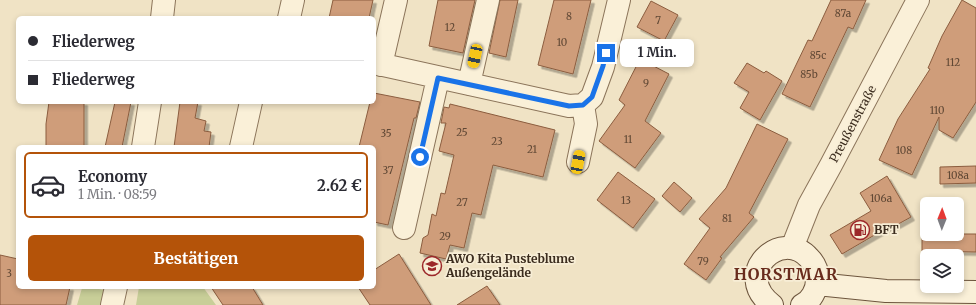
<!DOCTYPE html>
<html lang="de">
<meta charset="utf-8">
<style>
body{margin:0;font-family:Merriweather,serif;background:#f7f7f7;color:#2b2b33;height:100vh;display:flex;flex-direction:column;font-size:15px;white-space:nowrap}
*{box-sizing:border-box;margin:0}
p{font-size:13px;color:#7c7c81}
.icon{flex:none;width:22px;height:22px;fill:none;stroke:currentColor;stroke-width:2;stroke-linecap:round;stroke-linejoin:round}
.map{position:relative;flex:1;overflow:hidden}
.panel{position:absolute;left:16px;top:145px;width:360px;height:144px;display:flex;flex-direction:column;background:#fff;border-radius:6px;box-shadow:0 2px 6px #0003}
.panel>*{flex:none}
.hud{position:absolute;left:16px;top:16px;width:360px;height:88px;border-radius:6px;box-shadow:0 2px 6px #0003;display:grid;align-content:center;height:88px;padding:0 12px;background:#fff}
.needle{width:26px;rotate:1deg}
.controls{position:absolute;left:920px;top:197px;display:grid;gap:8px}
.controls a{display:grid;place-items:center;width:44px;height:44px;border-radius:6px;background:#fff;box-shadow:0 2px 6px #0003;font-size:20px}
.end{position:absolute;width:18px;height:18px;margin:-9px;border:5px solid #1a73e8;background:#fff;box-shadow:0 0 0 2px #fff}
.from{border-radius:50%}
.bubble{position:absolute;height:28px;border-radius:6px;background:#fff;box-shadow:0 2px 6px #0003;font-size:13px;font-weight:700;line-height:28px;text-align:center}
.car{position:absolute;width:12px;height:24px;margin:-12px -6px;border-radius:5px;box-shadow:0 0 3px 1px #0007;background:linear-gradient(#f5c518 24%,#345 0 40%,#f5c518 0 76%,#345 0 86%,#f5c518 0)}
.hud b{display:flex;align-items:center;gap:14px;height:38px;font-size:15px}
.hud b+b{border-top:1px solid #e1e1e2}
.hud i{width:10px;height:10px;background:#2b2b33}
ul{padding:7px 0 0;list-style:none}
li{display:flex;align-items:center;gap:12px;height:66px;margin:0 8px 6px;padding:0 4px;border:2px solid transparent;border-radius:6px}
li div{flex:1}
li b{display:block;font-size:15px}
li em{font-style:normal;font-weight:700}
li.active{border-color:#b45309}
li>.icon{width:36px;height:36px;stroke-width:1.5}
.primary-button{display:flex;gap:8px;margin-top:auto;padding:8px 12px}
.primary-button a{flex:1;height:46px;border-radius:6px;background:#b45309;color:#fff;font-size:16px;font-weight:700;line-height:46px;text-align:center}
.map>svg:first-child{display:block}
</style>
<div class="map">
<svg width="976" height="305" viewBox="0 0 976 305">
<defs>
<filter id="shadow"><feDropShadow dx="3.5" dy="3.5" stdDeviation="0" flood-color="#0004"/></filter>
</defs>
<rect width="100%" height="100%" fill="#f0e3c5"/>
<!-- green -->
<path fill="#c8ce98" d="M89 287 104 290 101 305H77L82 288 89 289Z
M139 287H203L216 305H136Z"/>
<!-- building -->
<path fill="#cf9d7a" stroke="#8b5d3f" filter="url(#shadow)" d="M333 0H373L369 18H329Z
M438 0H475L463 53 429 46Z
M500 0H518L506 57 489 53Z
M554 0H591L573 74 538 65Z
M831 0H866L853 29 848 27 810 107 782 94 808 40 812 41Z
M962 0 976 8V102L953 138 939 130V117L912 175 879 160 898 119 930 69 928 68 942 36Z
M651 1 678 15 664 41 637 27Z
M640 59 669 74 645 121 661 133 635 168 599 141 625 105 619 100Z
M747 63 764 73 766 71 782 81 760 120 740 108 749 92 734 83Z
M374 93 420 102 416 118H414L388 225 374 222V147H359L370 102H374Z
M49 102H84V147H46V124Z
M115 102H131L122 147H105Z
M180 102H198L195 118 206 121 204 131 211 132 209 147H174Z
M450 104 555 130 543 177 493 165 481 215 472 213 464 248 450 245 446 259 420 253 423 238 428 235 432 214 436 216 441 193 445 194 454 155 439 151 446 123H441L444 107 449 108Z
M757 124 788 139 749 213 754 217 720 257 722 258 706 280 684 264 710 228 699 219 726 188Z
M976 166V183L940 184V167Z
M618 172 655 199 633 228 597 200Z
M887 176 911 217 891 228 890 226 842 254 830 235 871 211 860 193Z
M674 182 692 198 680 212 662 196Z
M922 234H976V252L922 251Z
M399 254 431 305H370L358 287H374V270Z
M0 255 18 259V287H70L66 305H0Z
M487 286 500 305H457Z
M211 287H252L263 305H223Z"/>
<g fill="none" stroke-linecap="round" stroke-linejoin="round">
<!-- street casing -->
<g stroke="#8b745a" stroke-width="24">
<path id="street" d="M162 18 164 0
M289 18 293 0
M374 63 569 106 583 105 592 97 603 67 619 0
M381 65 396 0
M469 84 488 0
M143 147 150 102
M241 147 251 102
M578 162 586 124 583 105
M404 228 438 78
M792 248 809 205 831 165 918 0
M112 305 116 287"/>
</g>
<!-- secondary casing -->
<g stroke="#6d553d" stroke-width="24">
<path id="secondary" d="M817 284 886 291 976 292
M772 305C731 274 781 227 809 258 815 264 818 272 817 280 817 290 811 301 802 305"/>
</g>
<!-- street -->
<use href="#street" stroke="#faf0d8" stroke-width="22"/>
<!-- secondary -->
<use href="#secondary" stroke="#faf0d8" stroke-width="22"/>
</g>
<g fill="none" stroke-linecap="round" stroke-linejoin="round">
<!-- route -->
<path stroke="#1a73e8" stroke-width="5" d="M420 157 438 78 569 106 583 105 592 97 603 66 606 53"/>
</g>
<!-- icons -->
<defs>
<g id="fuel-ring" transform="scale(1)"><circle r="9.5" fill="#f7edd5" stroke="#9c282a" stroke-width="1.5"/><path d="M-5.5-6h7V0h2V4h1.3V-2.5L3-4.5l.8-.8L6-3V5H2.5V1h-1V6h-7ZM-4.2-4.7v3.2H.2V-4.7Z" fill="#9c282a"/></g>
<g id="school-ring" transform="scale(1)"><circle r="9.5" fill="#f7edd5" stroke="#9c282a" stroke-width="1.5"/><path d="M0-5L7-2L0 1L-7-2ZM-4 1L0 2.5L4 1V4Q0 6-4 4Z" fill="#9c282a"/></g>
</defs>
<g fill-rule="evenodd">
<use href="#fuel-ring" x="860" y="230"/>
<use href="#school-ring" x="432" y="266"/>
</g>
<g text-anchor="middle" stroke-width="3.5" stroke-linejoin="round" paint-order="stroke">
<!-- number labels -->
<g font-size="10" fill="#604835">
<text x="843" y="17">87a</text>
<text x="569" y="20">8</text>
<text x="658" y="24">7</text>
<text x="450" y="31">12</text>
<text x="562" y="46">10</text>
<text x="818" y="59">85c</text>
<text x="953" y="66">112</text>
<text x="809" y="78">85b</text>
<text x="646" y="87">9</text>
<text x="937" y="114">110</text>
<text x="462" y="136">25</text>
<text x="386" y="137">35</text>
<text x="628" y="143">11</text>
<text x="497" y="145">23</text>
<text x="532" y="153">21</text>
<text x="904" y="154">108</text>
<text x="388" y="174">37</text>
<text x="958" y="179">108a</text>
<text x="881" y="202">106a</text>
<text x="626" y="204">13</text>
<text x="462" y="206">27</text>
<text x="727" y="222">81</text>
<text x="445" y="240">29</text>
<text x="703" y="265">79</text>
<text x="9" y="277">3</text>
</g>
<!-- street labels -->
<g font-size="12" fill="#3b2c1e" stroke="#f7edd5">
<text transform="translate(853 124) rotate(-62)" y="4">Preußenstraße</text>
</g>
<!-- poi labels -->
<g font-size="12" font-weight="bold" fill="#3b2c1e" stroke="#f7edd5" text-anchor="start">
<text x="874" y="234">BFT</text>
<text x="446" y="263">AWO Kita Pusteblume<tspan x="446" dy="14">Außengelände</tspan></text>
</g>
<!-- district labels -->
<g font-size="16" font-weight="bold" letter-spacing="1" fill="#692c1d" stroke="#f7edd5">
<text x="786" y="280">HORSTMAR</text>
</g>
</g>
</svg>
<div class="controls">
<a><svg class="needle" viewBox="-14 -14 28 28"><path d="M0-13l5 13h-10z" fill="#e53935"/><path d="M0 13l5-13h-10z" fill="#7c7c81"/></svg></a>
<a><svg class="icon" aria-label="layers" viewBox="0 0 24 24"><path d="M12 4l9 5-9 5-9-5zM3 14l9 5 9-5"/></svg></a>
</div>
<i class="end from" style="left:420px;top:157px"></i>
<i class="end" style="left:606px;top:53px"></i>
<div class="bubble" style="left:620px;top:39px;width:74px">1 Min.</div>
<i class="car" style="left:475px;top:56px;rotate:192deg"></i>
<i class="car" style="left:578px;top:162px;rotate:11deg"></i>
<div class="hud">
<b><i class="from"></i>Fliederweg</b>
<b><i></i>Fliederweg</b>
</div>
<section class="panel">
<ul>
<li class="active"><svg class="icon" aria-label="car" viewBox="0 0 24 24"><path d="M5 17H2v-5l4-1 3-4h7l3 4 3 1v5h-3M9 17h6M6 11h13"/><circle cx="7" cy="17" r="2"/><circle cx="17" cy="17" r="2"/></svg><div><b>Economy</b><p>1 Min. · 08:59</p></div><em>2.62 €</em></li>
</ul>
<div class="primary-button"><a>Bestätigen</a></div>
</section>
</div>
